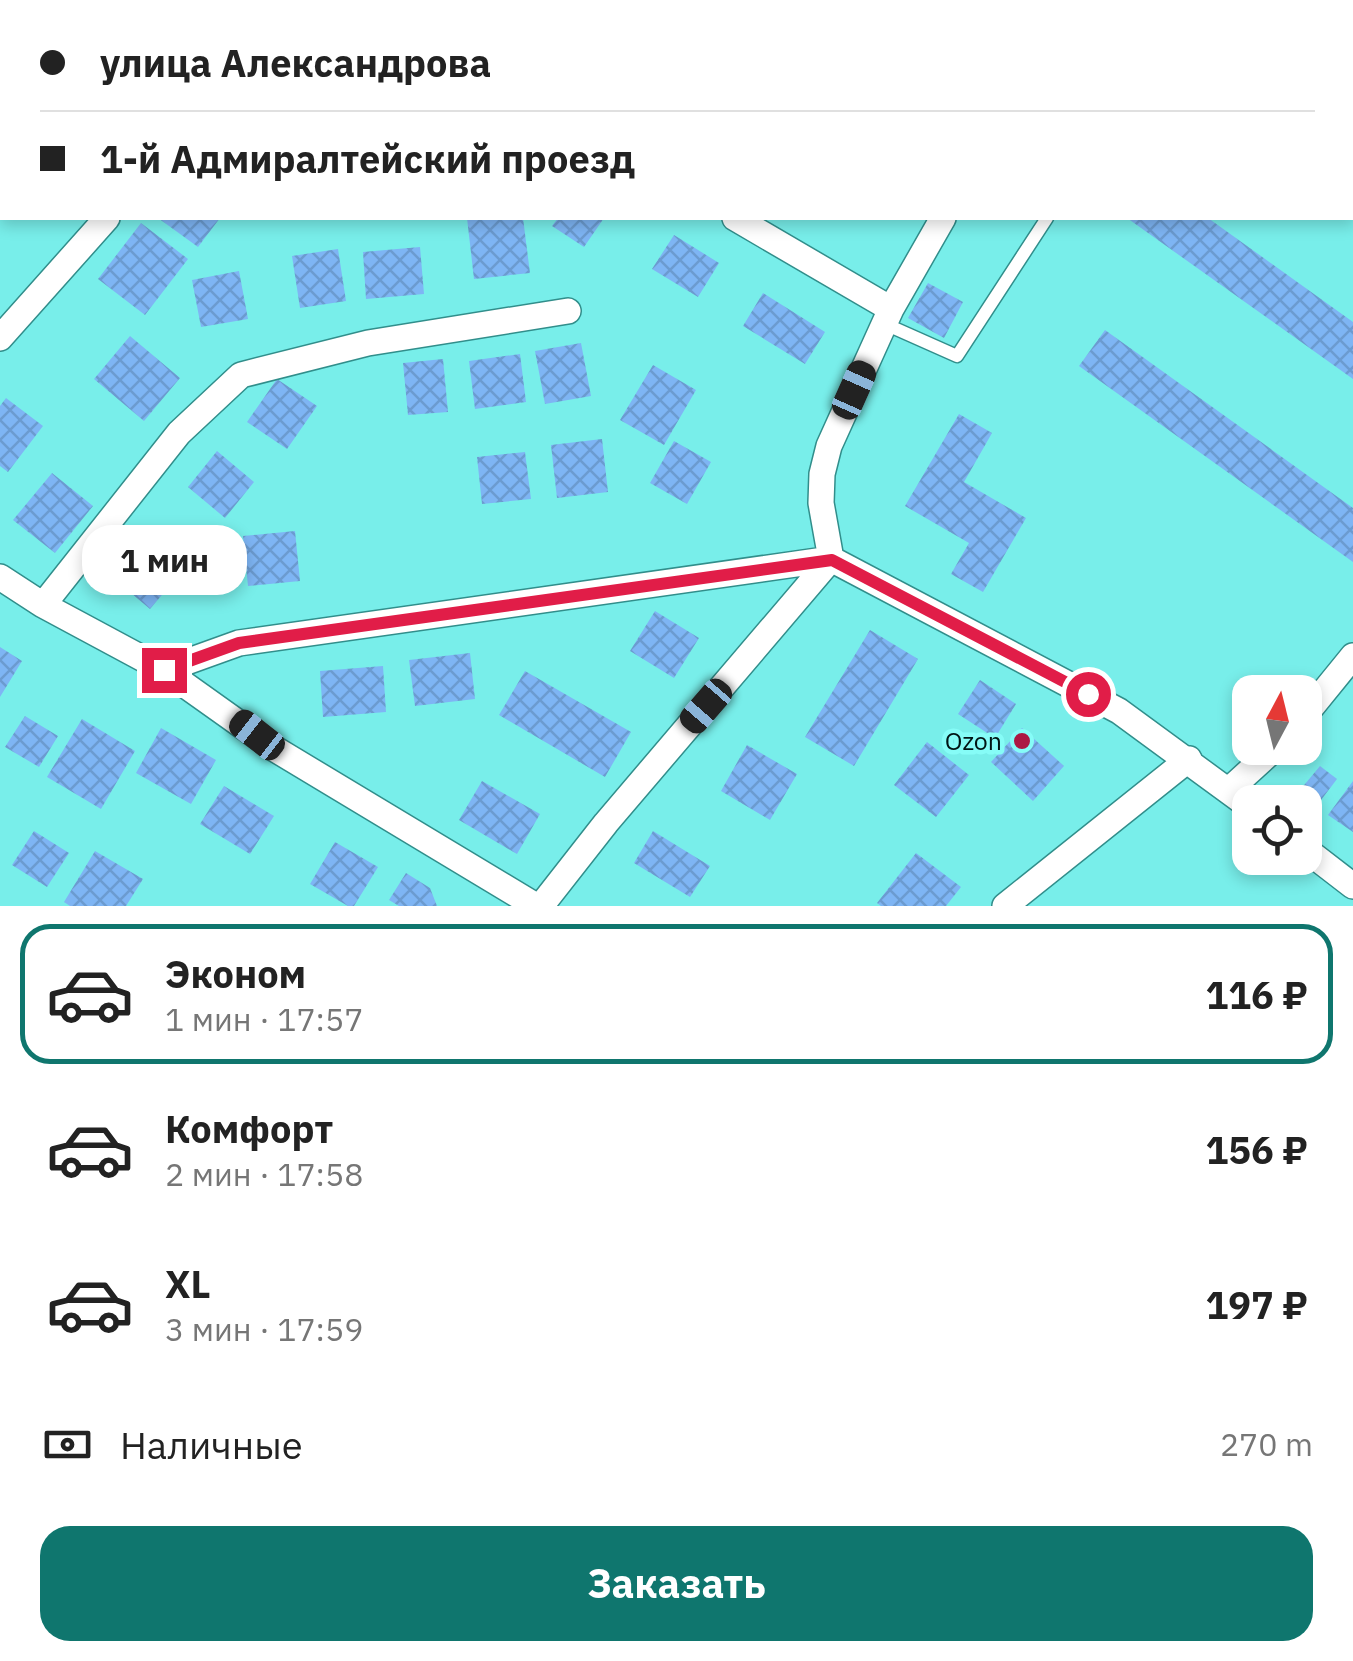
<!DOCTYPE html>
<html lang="ru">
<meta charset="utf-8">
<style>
body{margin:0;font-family:"IBM Plex Sans",sans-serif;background:#f6f6f6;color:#222;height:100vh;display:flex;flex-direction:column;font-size:38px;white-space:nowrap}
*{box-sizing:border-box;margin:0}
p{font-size:32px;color:#767676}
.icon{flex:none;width:55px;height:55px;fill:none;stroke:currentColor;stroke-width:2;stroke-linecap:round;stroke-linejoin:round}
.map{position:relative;height:906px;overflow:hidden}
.details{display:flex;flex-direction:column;background:#fff;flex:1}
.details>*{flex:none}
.banner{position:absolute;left:0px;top:0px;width:1355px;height:220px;box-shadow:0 5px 15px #0003;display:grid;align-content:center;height:220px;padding:0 40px;background:#fff}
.needle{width:65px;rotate:7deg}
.tools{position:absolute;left:1232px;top:675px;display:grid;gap:20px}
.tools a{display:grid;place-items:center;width:90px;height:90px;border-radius:20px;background:#fff;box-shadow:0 5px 15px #0003;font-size:50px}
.end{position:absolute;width:45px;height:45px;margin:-22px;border:12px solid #e11d48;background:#fff;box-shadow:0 0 0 5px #fff}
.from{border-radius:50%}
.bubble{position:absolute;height:70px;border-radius:30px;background:#fff;box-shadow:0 5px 15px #0003;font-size:32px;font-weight:700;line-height:70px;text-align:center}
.car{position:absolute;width:30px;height:60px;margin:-30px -15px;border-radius:12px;box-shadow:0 0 8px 2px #0007;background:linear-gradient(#222 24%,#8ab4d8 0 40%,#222 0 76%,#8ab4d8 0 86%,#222 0)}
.banner b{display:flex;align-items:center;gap:35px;height:95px;font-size:38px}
.banner b+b{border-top:2px solid #e0e0e0}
.banner i{width:25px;height:25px;background:#222}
ul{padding:18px 0 0;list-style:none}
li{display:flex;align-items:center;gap:30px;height:140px;margin:0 20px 15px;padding:0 20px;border:5px solid transparent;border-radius:30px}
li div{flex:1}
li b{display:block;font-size:38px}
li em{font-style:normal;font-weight:700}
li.on{border-color:#0f766e}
li>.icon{width:90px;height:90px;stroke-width:1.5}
.pay{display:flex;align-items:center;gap:25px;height:110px;padding:0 40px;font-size:38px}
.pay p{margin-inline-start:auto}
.primary-button{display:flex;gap:20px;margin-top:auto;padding:20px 40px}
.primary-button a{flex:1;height:115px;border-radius:30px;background:#0f766e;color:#fff;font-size:40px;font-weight:700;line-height:115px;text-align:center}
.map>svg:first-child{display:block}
</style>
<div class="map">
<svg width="1353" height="906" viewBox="0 0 1353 906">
<defs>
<pattern id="wetland-marsh" width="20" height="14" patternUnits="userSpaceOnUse" patternTransform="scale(2.5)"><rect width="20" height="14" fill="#ddb1f9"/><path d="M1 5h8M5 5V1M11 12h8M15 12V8" fill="none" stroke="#bc97d5"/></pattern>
<pattern id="building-cross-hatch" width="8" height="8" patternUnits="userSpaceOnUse" patternTransform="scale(2.5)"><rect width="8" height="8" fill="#7eb5f4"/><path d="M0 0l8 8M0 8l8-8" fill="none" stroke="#6b9bd0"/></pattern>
</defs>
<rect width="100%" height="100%" fill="#78eeea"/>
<!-- wetland -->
<path fill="url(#wetland-marsh)" d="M0 0H123L2 2 0 171Z"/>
<!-- building -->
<path fill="url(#building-cross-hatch)" d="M158 218H220L198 247Z
M467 218H523L530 273 474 279Z
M558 218H604L584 247 552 226Z
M1127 218H1208L1353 322V379Z
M141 223 188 259 145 315 98 279Z
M674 235 719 263 698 297 652 269Z
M420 247 424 294 366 299 363 252Z
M338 249 346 301 300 308 292 256Z
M239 271 248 319 201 327 192 280Z
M928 283 963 302 944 338 908 318Z
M763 293 825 332 805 364 743 326Z
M1105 330 1353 508V562L1079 366Z
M130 336 180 378 144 421 94 379Z
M581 343 591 396 545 404 535 351Z
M520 354 526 402 475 409 469 361Z
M443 359 448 412 408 415 403 363Z
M653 365 696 390 664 445 620 420Z
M277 379 317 406 287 449 247 422Z
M6 398 43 426 8 472 0 466V406Z
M959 414 992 433 964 482 1026 518 983 592 951 574 969 543 905 506Z
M602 439 608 492 557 498 551 445Z
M674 441 711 462 687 504 650 483Z
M217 451 254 482 225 518 188 487Z
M525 452 531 499 482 504 477 457Z
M52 473 93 506 55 553 13 520Z
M145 527 188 564 150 609 106 572Z
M295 531 300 581 248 586 243 536Z
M655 611 699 638 674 678 630 651Z
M870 630 918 659 854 766 805 737Z
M0 647 22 661 0 697Z
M470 653 475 699 415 706 409 660Z
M383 666 386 712 323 717 320 671Z
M525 671 631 732 605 777 499 715Z
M980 680 1016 704 995 738 958 714Z
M25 716 58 736 39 767 5 747Z
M82 719 135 751 101 809 47 777Z
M161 728 216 760 191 804 136 773Z
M1022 728 1064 766 1033 801 991 762Z
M927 742 969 775 936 817 894 785Z
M747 745 797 774 770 820 721 791Z
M1320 766 1337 779 1318 804 1300 790Z
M482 781 540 814 517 854 459 820Z
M1353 781V832L1328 815Z
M224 786 274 816 250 854 200 824Z
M34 831 69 853 47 887 12 865Z
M653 831 710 866 690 897 634 863Z
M335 842 378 867 354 906H348L310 884Z
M95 851 143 879 126 906H70L64 902Z
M916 853 961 887 946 906H881L877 903Z
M406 873 430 888 437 906H399L389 900Z"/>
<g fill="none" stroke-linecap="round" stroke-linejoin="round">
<!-- service casing -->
<g stroke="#318e8b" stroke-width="15">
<path id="service" d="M1352 177 1353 178
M885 324 957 356 1047 218"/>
</g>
<!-- minor casing -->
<g stroke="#318e8b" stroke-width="28">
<path id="minor" d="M799 0 804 2
M1255 0 1258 2
M1064 2 1065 0
M1352 70H1353
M735 218 891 309
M0 338 107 218
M831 559 1119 711 1250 807
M831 559 821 503 822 474 829 446 891 309 943 218
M0 577 43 605 164 670 275 749 536 906
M43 605 179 433 241 375 368 343 568 311
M164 670 239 643 831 559
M1305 715 1353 656
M1229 790 1275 748
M1305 849 1353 886
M541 906 606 823 831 559
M1005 906 1189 759"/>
</g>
<!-- service -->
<use href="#service" stroke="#fff" stroke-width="12"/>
<!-- minor -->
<use href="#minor" stroke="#fff" stroke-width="25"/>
</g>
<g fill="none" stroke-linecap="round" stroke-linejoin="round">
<!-- route -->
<path stroke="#e11d48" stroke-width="12" d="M164 670 239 643 832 560 1088 694"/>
</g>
<!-- markers -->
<circle fill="#ac1843" stroke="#86fcf7" stroke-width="4" cx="1022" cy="741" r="10"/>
<g text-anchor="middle" stroke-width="9" stroke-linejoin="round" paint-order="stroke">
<!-- poi labels -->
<g font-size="25" fill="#001414" stroke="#86fcf7" text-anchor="end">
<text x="1002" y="750">Ozon</text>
</g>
</g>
</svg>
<div class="tools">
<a><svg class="needle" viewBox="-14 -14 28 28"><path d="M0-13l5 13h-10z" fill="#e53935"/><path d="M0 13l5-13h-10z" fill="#767676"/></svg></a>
<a><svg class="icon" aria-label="locate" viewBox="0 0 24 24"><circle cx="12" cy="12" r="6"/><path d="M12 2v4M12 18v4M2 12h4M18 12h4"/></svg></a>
</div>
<i class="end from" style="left:1088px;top:694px"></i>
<i class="end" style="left:164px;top:670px"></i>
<div class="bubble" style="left:82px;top:525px;width:165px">1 мин</div>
<i class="car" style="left:854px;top:390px;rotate:24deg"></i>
<i class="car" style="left:706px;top:706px;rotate:221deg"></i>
<i class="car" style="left:257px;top:735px;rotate:308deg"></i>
<div class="banner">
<b><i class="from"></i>улица Александрова</b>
<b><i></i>1-й Адмиралтейский проезд</b>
</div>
</div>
<section class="details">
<ul>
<li class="on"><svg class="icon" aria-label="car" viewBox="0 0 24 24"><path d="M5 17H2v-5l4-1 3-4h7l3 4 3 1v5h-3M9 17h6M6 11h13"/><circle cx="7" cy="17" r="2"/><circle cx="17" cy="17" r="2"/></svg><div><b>Эконом</b><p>1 мин · 17:57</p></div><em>116 ₽</em></li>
<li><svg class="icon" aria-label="car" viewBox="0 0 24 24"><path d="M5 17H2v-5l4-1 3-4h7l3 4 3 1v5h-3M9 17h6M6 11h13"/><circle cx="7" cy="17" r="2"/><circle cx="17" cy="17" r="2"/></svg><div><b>Комфорт</b><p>2 мин · 17:58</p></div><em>156 ₽</em></li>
<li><svg class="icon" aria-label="car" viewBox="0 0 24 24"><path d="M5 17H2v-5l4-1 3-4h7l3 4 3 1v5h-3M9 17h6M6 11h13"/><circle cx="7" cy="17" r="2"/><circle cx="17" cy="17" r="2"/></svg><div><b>XL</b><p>3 мин · 17:59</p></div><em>197 ₽</em></li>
</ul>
<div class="pay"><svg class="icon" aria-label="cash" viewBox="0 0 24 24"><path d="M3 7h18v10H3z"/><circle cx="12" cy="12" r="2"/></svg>Наличные<p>270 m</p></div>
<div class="primary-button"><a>Заказать</a></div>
</section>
